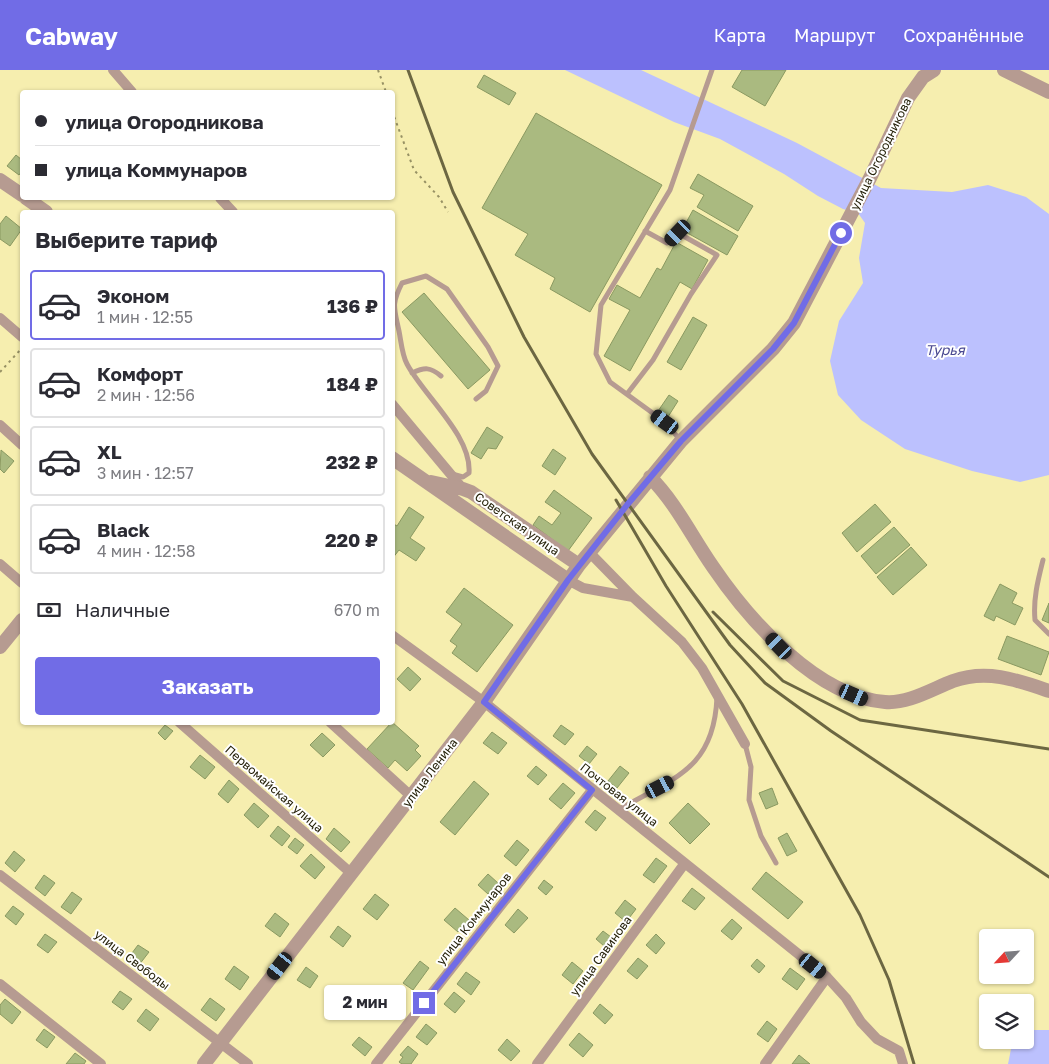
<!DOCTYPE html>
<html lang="ru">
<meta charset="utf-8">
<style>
body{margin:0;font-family:"Golos Text",sans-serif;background:#f7f7f7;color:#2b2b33;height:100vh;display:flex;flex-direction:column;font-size:19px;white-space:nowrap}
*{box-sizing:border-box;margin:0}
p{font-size:16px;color:#7c7c81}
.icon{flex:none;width:28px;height:28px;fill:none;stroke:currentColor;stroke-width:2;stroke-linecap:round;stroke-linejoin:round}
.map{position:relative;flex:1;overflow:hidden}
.details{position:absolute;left:20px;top:140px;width:375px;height:515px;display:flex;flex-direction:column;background:#fff;border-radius:5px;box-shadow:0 1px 4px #0004}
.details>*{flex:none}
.hud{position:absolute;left:20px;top:20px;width:375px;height:110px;border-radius:5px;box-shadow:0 1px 4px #0004;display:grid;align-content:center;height:110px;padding:0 15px;background:#fff}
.needle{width:32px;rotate:244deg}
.fabs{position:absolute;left:979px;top:859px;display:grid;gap:10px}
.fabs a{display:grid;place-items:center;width:55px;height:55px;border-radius:5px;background:#fff;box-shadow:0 1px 4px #0004;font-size:25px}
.end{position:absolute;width:22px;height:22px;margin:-11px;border:6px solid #716ce6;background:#fff;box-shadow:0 0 0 2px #fff}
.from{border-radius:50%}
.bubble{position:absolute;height:35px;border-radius:5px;background:#fff;box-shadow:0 1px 4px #0004;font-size:16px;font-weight:700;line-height:35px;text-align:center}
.car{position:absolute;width:15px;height:30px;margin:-15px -8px;border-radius:6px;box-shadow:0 0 4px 1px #0007;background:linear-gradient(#222 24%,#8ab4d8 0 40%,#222 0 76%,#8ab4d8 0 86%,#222 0)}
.hud b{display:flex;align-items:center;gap:18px;height:48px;font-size:19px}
.hud b+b{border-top:1px solid #e1e1e2}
.hud i{width:12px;height:12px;background:#2b2b33}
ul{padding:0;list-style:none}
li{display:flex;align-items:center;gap:15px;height:70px;margin:0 10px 8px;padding:0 5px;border:2px solid #e1e1e2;border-radius:5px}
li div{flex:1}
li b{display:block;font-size:19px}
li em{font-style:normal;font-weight:700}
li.active{border-color:#716ce6}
li>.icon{width:45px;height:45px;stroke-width:1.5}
h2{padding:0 15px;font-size:22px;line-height:60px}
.pay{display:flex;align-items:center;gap:12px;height:55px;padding:0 15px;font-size:19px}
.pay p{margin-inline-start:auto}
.primary-button{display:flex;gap:10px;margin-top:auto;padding:10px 15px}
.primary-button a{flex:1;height:58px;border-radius:5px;background:#716ce6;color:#fff;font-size:20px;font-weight:700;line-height:58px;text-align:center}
header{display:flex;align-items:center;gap:30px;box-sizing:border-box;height:70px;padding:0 25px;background:#716ce6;color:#fff}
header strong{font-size:24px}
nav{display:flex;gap:28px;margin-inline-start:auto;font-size:18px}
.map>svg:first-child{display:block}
</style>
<header>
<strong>Cabway</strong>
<nav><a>Карта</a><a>Маршрут</a><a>Сохранённые</a></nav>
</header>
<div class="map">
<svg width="1049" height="994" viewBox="0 0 1049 994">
<rect width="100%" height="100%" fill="#f6eeaf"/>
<!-- water -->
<path fill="#bcc1fe" d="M565 0H641L797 73 881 118 952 122 988 115 1026 127 1049 144V405L1020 412 972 401 905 379 861 350 838 325 830 291 839 251 863 213 859 188 865 153 858 143 843 139 818 126 784 104 720 69 674 52Z
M1031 960H1049V994H1008L1012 974 1010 970H1025V964Z"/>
<!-- building -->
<path fill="#aaba80" stroke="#8a9961" d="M742 0H786L765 36 732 17Z
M484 5 516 23 509 35 477 17Z
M536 43 662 115 590 242 550 219 555 208 515 185 528 164 482 138Z
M16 85 22 90V101L19 105 7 96Z
M698 104 753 136 738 161 697 137 704 125 690 118Z
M693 140 738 166 727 185 682 160Z
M6 146 22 159 10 176 0 169V154Z
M676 172 708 190 692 219 680 212 630 301 604 286 630 240 609 229 617 215 640 228 657 198 661 200Z
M424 223 490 300 468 319 402 242Z
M693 247 707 255 681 300 667 292Z
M669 325 678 331 666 350 656 344Z
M487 357 503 367 496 379 488 378 481 389 471 383Z
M553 379 566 388 555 405 542 396Z
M1 380 14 391 4 403 0 399Z
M554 420 592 448 568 481 533 455 539 446 552 455 561 443 545 432Z
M875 434 891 452 857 482 842 463Z
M409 437 424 447 410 468 425 478 416 491 399 480 392 489V453L397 456Z
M894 457 910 475 876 504 861 486Z
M911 477 927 495 893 525 877 507Z
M1000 514 1017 523 1012 533 1023 538 1015 555 996 546 994 551 984 546Z
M464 518 513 555 477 602 452 583 457 576 450 571 462 554 446 542Z
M1049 533V553L1042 550Z
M1007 566 1049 582 1041 605 998 589Z
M408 597 421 609 410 621 397 609Z
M392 652 419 676 415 680 421 686 407 701 395 690 388 698 367 679Z
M165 655 173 661 165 670 158 663Z
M561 655 574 664 565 675 553 666Z
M492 662 507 673 498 684 483 673Z
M322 663 335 675 323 687 310 675Z
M587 676 597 684 589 694 579 686Z
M200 685 215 697 205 709 190 697Z
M536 696 547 705 538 715 527 706Z
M620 696 629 703 617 718 608 711Z
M229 710 239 719 228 733 218 724Z
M474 711 489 724 455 765 440 752Z
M563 713 575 723 561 739 549 729Z
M772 718 778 734 766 739 759 723Z
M254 733 269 746 258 758 244 745Z
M688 733 710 754 690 774 669 753Z
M595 740 606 748 596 761 585 752Z
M278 756 290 766 282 776 270 766Z
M334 758 350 772 341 782 326 769Z
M787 763 797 781 787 786 778 768Z
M295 768 304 775 297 784 288 777Z
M517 770 529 780 516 796 504 786Z
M14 781 25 790 15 802 5 793Z
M311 784 325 797 315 809 300 796Z
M656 788 667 796 654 813 643 805Z
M766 802 803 832 788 849 752 819Z
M488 804 498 813 488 824 478 815Z
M44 805 55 813 45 826 35 818Z
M544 810 553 817 546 825 538 818Z
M692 818 705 828 695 840 682 831Z
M72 822 82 829 71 844 61 837Z
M375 824 389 835 377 850 363 839Z
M625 830 636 839 626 852 615 843Z
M13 836 24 844 16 855 5 846Z
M455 838 469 850 458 862 444 850Z
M518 839 528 848 514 863 505 855Z
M275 843 289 854 280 867 265 856Z
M732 849 742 858 732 870 721 861Z
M338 856 351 866 343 877 330 867Z
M603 861 611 867 604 876 596 869Z
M45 864 57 872 48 883 37 875Z
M656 864 665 873 656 884 646 875Z
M138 875 149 882 139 895 129 887Z
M638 888 648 896 637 909 627 901Z
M757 889 765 896 759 903 751 896Z
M420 891 429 898 413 920 403 913Z
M572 892 583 901 573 914 562 905Z
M234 896 249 907 240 920 225 909Z
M306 897 318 906 310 918 297 910Z
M790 898 805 909 797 920 782 909Z
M466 902 480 912 471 925 457 914Z
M120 921 132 929 123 940 112 932Z
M454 922 465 931 455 943 444 934Z
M210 928 225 939 216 951 201 940Z
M5 929 21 942 12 954 0 944V935Z
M600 934 613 945 605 954 593 943Z
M146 939 159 949 150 961 137 951Z
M767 951 777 959 768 972 757 964Z
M426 954 437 963 427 975 416 967Z
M44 959 55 967 47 978 36 970Z
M579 963 593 975 583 987 569 975Z
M359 967 372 977 365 986 352 975Z
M507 969 520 981 511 991 498 980Z
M408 976 418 984 411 994H402L399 992 403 987 400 985Z
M75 983 86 991 84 994H66Z
M799 985 810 994H792Z"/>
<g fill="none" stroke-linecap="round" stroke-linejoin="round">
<!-- path -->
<path stroke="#979164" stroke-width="2" stroke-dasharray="2.5 4" stroke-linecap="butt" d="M378 0 386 22
M392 41 414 100 439 127 448 142
M0 302 22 278"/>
<!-- service -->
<path stroke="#b69b91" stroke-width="5" d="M412 303C425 297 430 297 441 306
M627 324 653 290 691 224 717 185 678 163 667 173 645 161
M681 371 665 352 610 312 596 284 601 235 670 120 712 0
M452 404 463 407 469 403C472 366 424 326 407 294 402 285 401 271 399 261 394 237 391 235 402 213L426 206 447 219 488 277 498 296 486 321 476 329
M1043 490C1038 510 1033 529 1035 550L1049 564
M745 674 751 697 749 730 761 766 776 793
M618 740C673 708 714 700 717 627"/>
<!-- minor -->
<path stroke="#b69b91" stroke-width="10" d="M113 0 132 22
M220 128 233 142
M0 248 22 267
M392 334 463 419
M0 355 22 375
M589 482 633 527 682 572 702 598 745 674
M0 494 22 513
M568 510 583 518 633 527
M392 565 484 632 827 907 846 928 861 952 877 969 899 981 903 994
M179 652 352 804
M330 652 412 727
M0 805 248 994
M0 914 101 994
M376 994 592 720
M537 994 685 793
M765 994 827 907"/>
<!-- tertiary -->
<path stroke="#b69b91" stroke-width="14" d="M1004 0 1049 22
M0 110 22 125
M26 128 46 142
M392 388 568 510
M650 407C676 433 692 467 713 497 749 550 817 627 885 632 908 634 932 619 953 611 987 599 1017 610 1049 621
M431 412 463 419 471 422 579 495
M0 577 22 550
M204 994 484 632 579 495 681 371 773 279 794 253 870 108 908 28 923 7 934 0"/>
<!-- rail -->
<path stroke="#6c6742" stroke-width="3" d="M408 0 453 122 524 267 592 384 730 575 765 613 831 661 1049 807
M616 430 666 516 742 634 860 845 889 910 914 994
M713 542 783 611 860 650 1049 679"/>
</g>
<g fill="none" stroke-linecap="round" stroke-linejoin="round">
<!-- route -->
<path stroke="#716ce6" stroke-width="6" d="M424 933 592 720 484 632 568 510 627 435 681 371 773 279 794 253 841 163"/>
</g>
<g text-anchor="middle" stroke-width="4" stroke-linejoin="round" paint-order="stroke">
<!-- street labels -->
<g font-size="12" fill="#242008" stroke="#fff">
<text transform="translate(881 84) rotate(-64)" y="4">улица Огородникова</text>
<text transform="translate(517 454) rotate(35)" y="4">Советская улица</text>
<text transform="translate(430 703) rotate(-53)" y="4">улица Ленина</text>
<text transform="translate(274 719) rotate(41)" y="4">Первомайская улица</text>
<text transform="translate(619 725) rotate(38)" y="4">Почтовая улица</text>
<text transform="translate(474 849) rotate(-52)" y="4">улица Коммунаров</text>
<text transform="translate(601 886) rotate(-54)" y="4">улица Савинова</text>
<text transform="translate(132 890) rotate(37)" y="4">улица Свободы</text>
</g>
<!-- water labels -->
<g font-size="14" font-style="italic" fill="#4a4991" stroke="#fff">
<text x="945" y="285">Турья</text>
</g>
</g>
</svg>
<div class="fabs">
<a><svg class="needle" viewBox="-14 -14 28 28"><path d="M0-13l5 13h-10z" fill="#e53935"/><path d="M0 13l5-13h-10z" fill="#7c7c81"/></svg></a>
<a><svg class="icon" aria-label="layers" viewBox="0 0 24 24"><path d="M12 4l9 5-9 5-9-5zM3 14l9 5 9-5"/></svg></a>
</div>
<i class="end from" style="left:841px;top:163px"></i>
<i class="end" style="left:424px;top:933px"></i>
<div class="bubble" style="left:324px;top:915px;width:82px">2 мин</div>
<i class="car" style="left:678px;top:163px;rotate:224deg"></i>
<i class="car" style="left:665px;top:352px;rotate:306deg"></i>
<i class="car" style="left:779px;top:576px;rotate:316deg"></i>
<i class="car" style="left:854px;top:625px;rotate:114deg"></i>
<i class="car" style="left:660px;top:717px;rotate:63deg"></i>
<i class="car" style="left:280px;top:896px;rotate:218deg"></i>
<i class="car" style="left:813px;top:896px;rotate:129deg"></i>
<div class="hud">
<b><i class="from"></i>улица Огородникова</b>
<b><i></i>улица Коммунаров</b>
</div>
<section class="details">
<h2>Выберите тариф</h2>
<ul>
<li class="active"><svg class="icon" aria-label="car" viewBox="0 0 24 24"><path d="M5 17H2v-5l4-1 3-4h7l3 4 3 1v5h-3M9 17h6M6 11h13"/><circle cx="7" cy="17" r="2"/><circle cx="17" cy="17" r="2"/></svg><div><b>Эконом</b><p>1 мин · 12:55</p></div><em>136 ₽</em></li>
<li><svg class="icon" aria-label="car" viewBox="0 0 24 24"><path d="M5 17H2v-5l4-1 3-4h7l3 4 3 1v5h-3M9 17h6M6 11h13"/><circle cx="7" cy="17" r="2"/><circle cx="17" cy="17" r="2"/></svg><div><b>Комфорт</b><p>2 мин · 12:56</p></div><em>184 ₽</em></li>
<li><svg class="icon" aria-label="car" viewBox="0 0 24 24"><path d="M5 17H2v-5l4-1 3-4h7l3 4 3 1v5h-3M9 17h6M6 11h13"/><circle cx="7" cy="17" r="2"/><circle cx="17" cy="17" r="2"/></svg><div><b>XL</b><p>3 мин · 12:57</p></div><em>232 ₽</em></li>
<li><svg class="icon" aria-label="car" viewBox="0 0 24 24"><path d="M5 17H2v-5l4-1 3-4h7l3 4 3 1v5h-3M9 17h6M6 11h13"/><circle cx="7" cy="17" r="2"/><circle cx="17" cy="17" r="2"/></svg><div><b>Black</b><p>4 мин · 12:58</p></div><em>220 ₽</em></li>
</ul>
<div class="pay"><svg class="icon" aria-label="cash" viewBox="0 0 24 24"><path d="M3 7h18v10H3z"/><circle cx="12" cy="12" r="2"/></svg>Наличные<p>670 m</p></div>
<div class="primary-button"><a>Заказать</a></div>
</section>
</div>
